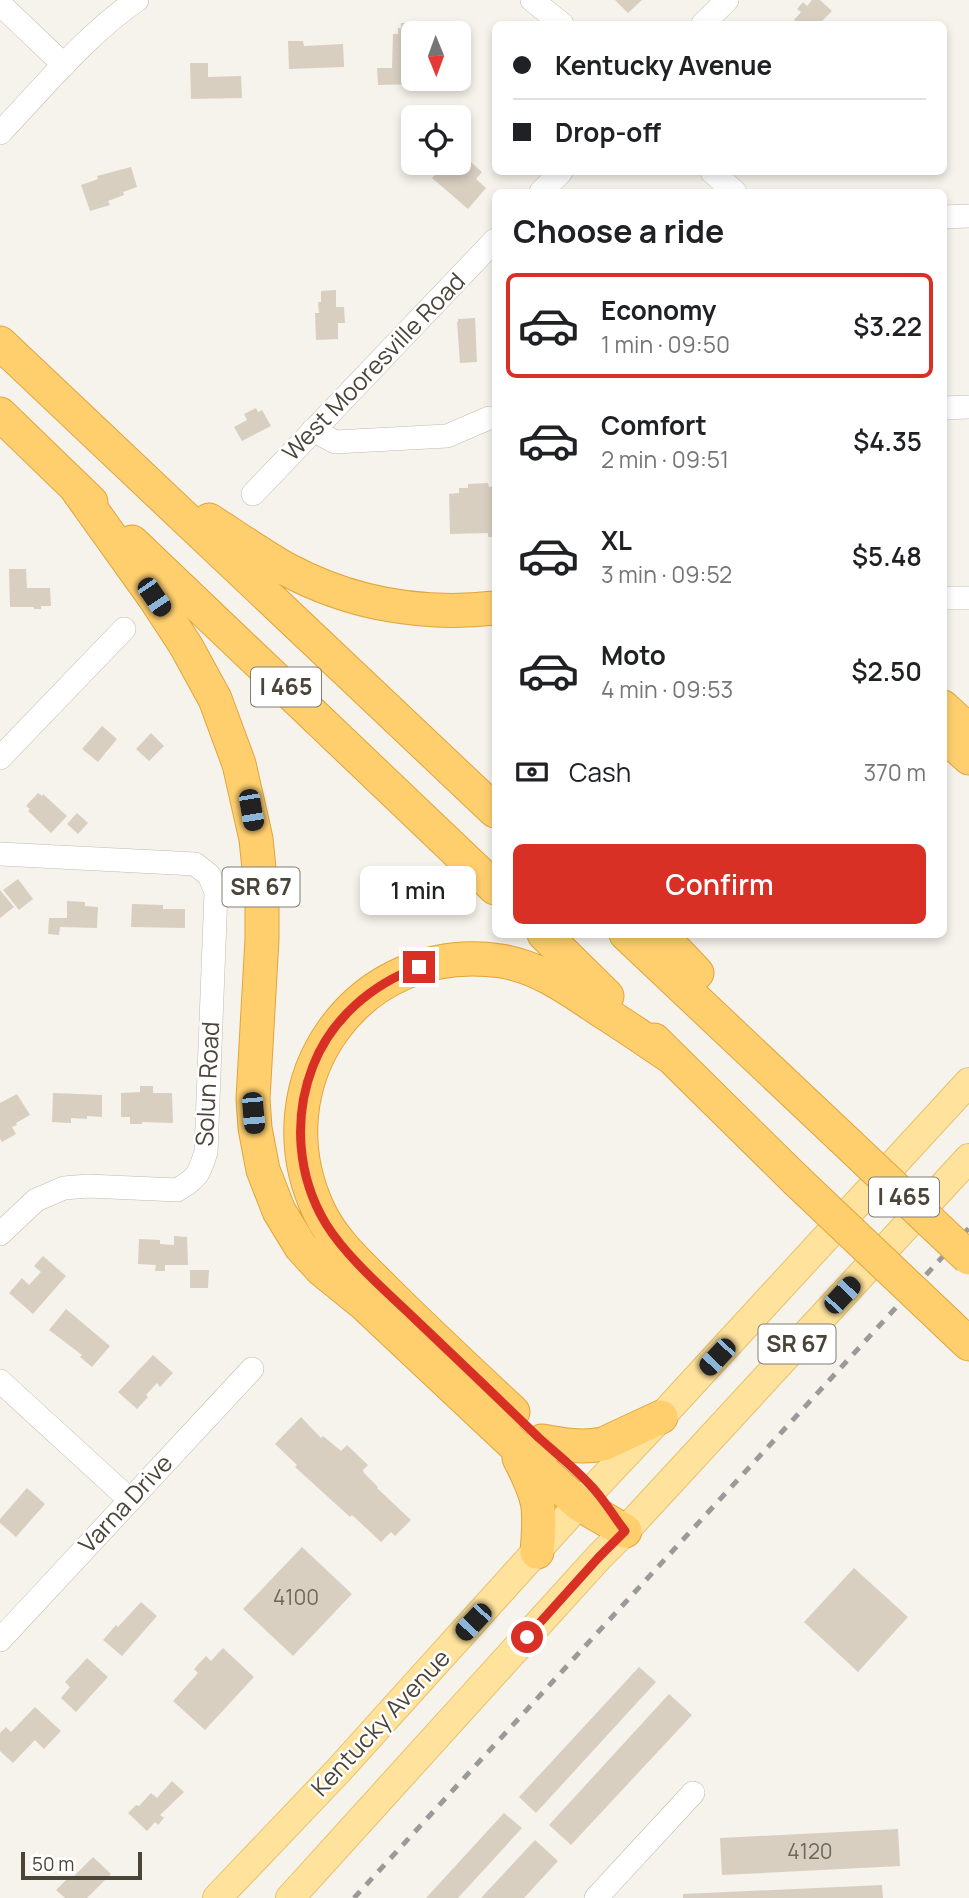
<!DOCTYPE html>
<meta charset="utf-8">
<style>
body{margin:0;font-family:Manrope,sans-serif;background:#f6f6f6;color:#202124;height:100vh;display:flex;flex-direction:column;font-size:26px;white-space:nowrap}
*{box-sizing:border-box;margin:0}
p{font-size:23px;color:#757577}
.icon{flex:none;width:38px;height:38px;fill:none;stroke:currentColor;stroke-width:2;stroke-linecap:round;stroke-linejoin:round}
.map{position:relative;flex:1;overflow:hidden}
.sheet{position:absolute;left:492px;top:189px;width:455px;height:749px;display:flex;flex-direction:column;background:#fff;border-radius:10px;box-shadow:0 4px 10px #0003}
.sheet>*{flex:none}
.guide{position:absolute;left:492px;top:21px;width:455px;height:154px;border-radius:10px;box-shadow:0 4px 10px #0003;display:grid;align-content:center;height:154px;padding:0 21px;background:#fff}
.needle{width:46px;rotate:179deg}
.controls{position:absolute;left:401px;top:21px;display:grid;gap:14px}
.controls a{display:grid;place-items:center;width:70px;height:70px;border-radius:10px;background:#fff;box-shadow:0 4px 10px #0003;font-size:35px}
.scale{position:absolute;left:21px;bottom:18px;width:121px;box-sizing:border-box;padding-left:7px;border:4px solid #4b4439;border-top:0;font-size:19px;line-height:24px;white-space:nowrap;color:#4b4439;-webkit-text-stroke:5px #fff;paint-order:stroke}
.end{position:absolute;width:32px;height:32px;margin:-16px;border:9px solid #d93025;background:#fff;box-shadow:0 0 0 4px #fff}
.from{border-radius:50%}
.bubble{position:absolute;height:49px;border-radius:10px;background:#fff;box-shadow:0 4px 10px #0003;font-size:23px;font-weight:600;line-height:49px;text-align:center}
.car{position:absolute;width:21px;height:42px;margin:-21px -10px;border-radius:9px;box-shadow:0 0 5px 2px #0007;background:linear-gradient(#222 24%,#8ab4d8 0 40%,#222 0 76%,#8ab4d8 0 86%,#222 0)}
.guide b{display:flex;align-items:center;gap:24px;height:66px;font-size:26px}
.guide b+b{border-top:2px solid #e0e0e0}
.guide i{width:18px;height:18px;background:#202124}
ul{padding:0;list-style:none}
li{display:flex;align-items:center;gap:21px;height:105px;margin:0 14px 10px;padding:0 7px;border:4px solid transparent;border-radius:10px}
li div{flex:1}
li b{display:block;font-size:26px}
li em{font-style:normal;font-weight:600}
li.active{border-color:#d93025}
li>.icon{width:63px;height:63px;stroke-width:1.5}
h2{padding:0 21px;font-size:32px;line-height:84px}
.pay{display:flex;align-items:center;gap:18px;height:77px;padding:0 21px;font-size:26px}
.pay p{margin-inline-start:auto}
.primary-button{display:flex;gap:14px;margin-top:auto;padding:14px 21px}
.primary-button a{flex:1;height:80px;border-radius:10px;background:#d93025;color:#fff;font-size:28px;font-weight:600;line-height:80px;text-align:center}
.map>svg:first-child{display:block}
</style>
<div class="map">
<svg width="969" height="1898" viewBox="0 0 969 1898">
<rect width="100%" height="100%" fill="#f6f3ec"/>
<!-- building -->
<path fill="#d8cfc1" d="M615 0H642L628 13Z
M812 0H820L832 11 819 24H799L794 20 801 12 797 9 803 2 807 6Z
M401 23H414V28H417V33H413V79H427V84L378 85 377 68H392L393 34H398V28H401Z
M288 41H303L304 46 343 44 344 67 289 69Z
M190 63H208V77L241 76 242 98 191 99Z
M464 156 482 172 476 179 486 188 468 209 432 178 442 167 446 170 451 163 456 165Z
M131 167 137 187 123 192 124 195 108 201 110 205 90 211 81 185 98 179 97 176Z
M336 290V307H344L345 323H338V339L316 340 315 313H319L318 302H321V291Z
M475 318 477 362 460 363 457 322H458V319Z
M256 408 258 412 262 410 271 426 242 441 234 427 247 420 244 414Z
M488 483 489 487 495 486V537H488V533L450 534 449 494 459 493V488H468V484Z
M9 569H26L27 588H50L51 606H41V609H34V607H10Z
M102 726 117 739 98 762 82 749Z
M151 733 164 746 149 761 136 749Z
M38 793 42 796 43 794 67 816 51 833 28 811 30 809 26 806Z
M77 813 88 823 78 834 67 824Z
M18 879 33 899 19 910 3 890Z
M0 890 14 907 0 918Z
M67 901 85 902V906L98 907 97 928 60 927 59 935 48 934 49 918H67Z
M132 904 163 905V909H185V928L131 927Z
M140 1086H153V1093H172L173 1123 142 1122V1124H130V1117H121V1093L140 1092Z
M53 1093 102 1095V1117L87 1116V1119L71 1118V1123L52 1122Z
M17 1094 30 1115 16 1123 17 1125 12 1127 16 1134 2 1142 0 1139V1103Z
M174 1236 187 1237 188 1265H165V1271H155L156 1265 138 1264 139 1239 160 1240V1244L174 1245Z
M43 1256 66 1276 33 1314 9 1293 22 1278 29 1285 41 1272 34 1266Z
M190 1270H209L208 1288H190Z
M66 1309 110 1346 92 1367 80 1357 82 1355 49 1330Z
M153 1355 173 1373 160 1387 157 1383 146 1395 148 1397 137 1409 118 1392Z
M301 1417 321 1438 323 1436 341 1451 347 1445 368 1465 363 1470 364 1473 378 1487 377 1488 411 1520 395 1536 391 1532 381 1542 352 1515 350 1517 295 1467 297 1465 275 1444Z
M27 1488 45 1504 16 1537 0 1523V1519Z
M302 1547 352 1594 293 1656 243 1609Z
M854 1568 908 1617 858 1672 804 1622Z
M141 1602 157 1616 122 1656 103 1640 116 1625 118 1627Z
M223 1648 254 1677 205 1730 173 1701 198 1673 194 1669 206 1656 211 1661Z
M87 1658 108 1677 76 1712 61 1698 70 1687 65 1682Z
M639 1667 656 1682 536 1813 519 1797Z
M669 1694 692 1715 571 1845 549 1825Z
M35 1707 61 1731 44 1749 35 1740 13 1763 0 1751V1733L6 1727 11 1732Z
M172 1781 184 1792 160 1815 164 1818 158 1825 155 1822 147 1831 128 1813 136 1805 139 1806 151 1793 157 1798Z
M504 1813 522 1828 458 1898H426Z
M898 1829 900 1866 722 1875 720 1838Z
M535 1840 558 1861 524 1898H481Z
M93 1857 111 1874 87 1898H65L56 1890 70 1876 72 1878Z
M882 1885 883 1898H683V1894Z"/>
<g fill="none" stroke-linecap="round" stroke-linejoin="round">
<!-- minor casing -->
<g stroke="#c2bbae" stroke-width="24">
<path id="minor" d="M532 0 562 24
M0 4 64 65
M703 24 727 0
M0 133C44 87 85 36 137 0
M712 172 735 192
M541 192 561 172
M943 217 969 216
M943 408 969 407
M313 430 335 442 447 436 489 418H495
M253 494 495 240
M943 598H969
M0 758 124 629
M0 854 195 864 209 875 216 892 206 1152C199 1174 198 1178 177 1190L88 1186 64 1188 36 1200 0 1234
M0 1381 130 1500
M0 1640 252 1369
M596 1898 693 1793"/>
</g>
<!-- major casing -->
<g stroke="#e6c16a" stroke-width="30">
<path id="major" d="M217 1898 338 1771 579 1504 661 1417 969 1082
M290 1898 599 1557 625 1531 969 1158"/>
</g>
<!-- highway casing -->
<g stroke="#e0a43c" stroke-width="35">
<path id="highway" d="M0 343 495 811
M0 414 91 502
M76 488 154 597 186 646 215 699 239 764 256 839 262 898V939L253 1099 255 1128 263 1170 279 1211 301 1247 322 1270 364 1304 512 1443 579 1504 625 1531
M209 520C234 536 260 554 286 569 351 604 423 616 495 608
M132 542 495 888
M943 707 969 731
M943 734 969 758
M544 934 607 996
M626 934 839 1135
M660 934 697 973
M654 1040 796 1180
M950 1326 969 1344
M513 1412C469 1371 425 1330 383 1288 359 1264 333 1241 319 1211 258 1082 358 940 501 961 539 967 569 989 600 1010 624 1025 647 1041 671 1057
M542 1441C563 1445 582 1448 603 1444L661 1417
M519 1458C540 1498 541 1507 537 1552"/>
</g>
<!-- minor -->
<use href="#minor" stroke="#fff" stroke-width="23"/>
<!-- major -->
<use href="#major" stroke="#ffe39c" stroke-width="28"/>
<!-- highway -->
<use href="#highway" stroke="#ffcf6e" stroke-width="33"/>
<!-- rail -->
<path stroke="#9a9a9a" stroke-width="5" stroke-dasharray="9 9" stroke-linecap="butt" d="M354 1898 969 1228"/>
<!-- highway-bridge casing -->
<g stroke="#e0a43c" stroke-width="35" stroke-linecap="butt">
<path id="highway-bridge" d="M839 1135 969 1258
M796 1180 950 1326"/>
</g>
<!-- highway-bridge -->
<use href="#highway-bridge" stroke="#ffcf6e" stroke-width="33"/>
</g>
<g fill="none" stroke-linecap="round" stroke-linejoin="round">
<!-- route -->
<path stroke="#d93025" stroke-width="9" d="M419 967C372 984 331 1019 313 1066 293 1117 297 1176 326 1224 347 1258 387 1292 416 1320 457 1359 498 1398 539 1438 557 1454 577 1470 593 1488 605 1501 614 1517 625 1531L599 1557 527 1637"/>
</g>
<g text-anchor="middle" stroke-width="5" stroke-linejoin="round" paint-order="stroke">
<!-- number labels -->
<g font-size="21" fill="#6e675b">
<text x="296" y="1605">4100</text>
<text x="810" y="1859">4120</text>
</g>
<!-- shield labels -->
<g fill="#fff" stroke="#817c74" stroke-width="2">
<rect x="251" y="667.5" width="70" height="39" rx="5"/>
<rect x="222.5" y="867.5" width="77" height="39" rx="5"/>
<rect x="869" y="1177.5" width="70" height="39" rx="5"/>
<rect x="758.5" y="1324.5" width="77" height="39" rx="5"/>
</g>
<g font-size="23" font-weight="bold" fill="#4b4439">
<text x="286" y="695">I 465</text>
<text x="261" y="895">SR 67</text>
<text x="904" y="1205">I 465</text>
<text x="797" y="1352">SR 67</text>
</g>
<!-- street labels -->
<g font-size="24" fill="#4b4439" stroke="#fff">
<text transform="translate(374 367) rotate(-46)" y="8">West Mooresville Road</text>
<text transform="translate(208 1084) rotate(-87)" y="8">Solun Road</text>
<text transform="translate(126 1504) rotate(-47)" y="8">Varna Drive</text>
<text transform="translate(381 1723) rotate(-47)" y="8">Kentucky Avenue</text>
</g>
</g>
</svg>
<div class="controls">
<a><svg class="needle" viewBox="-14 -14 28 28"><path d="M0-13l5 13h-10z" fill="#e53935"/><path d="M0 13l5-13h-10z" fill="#757577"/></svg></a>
<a><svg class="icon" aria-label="locate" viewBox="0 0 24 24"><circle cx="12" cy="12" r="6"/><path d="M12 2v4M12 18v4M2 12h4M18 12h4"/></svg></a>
</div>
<div class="scale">50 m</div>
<i class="end from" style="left:527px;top:1637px"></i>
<i class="end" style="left:419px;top:967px"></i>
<div class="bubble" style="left:360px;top:866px;width:116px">1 min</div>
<i class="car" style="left:154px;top:597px;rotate:146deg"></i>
<i class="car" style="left:251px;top:810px;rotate:170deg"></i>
<i class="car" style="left:253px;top:1113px;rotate:175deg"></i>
<i class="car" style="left:842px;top:1295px;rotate:43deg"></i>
<i class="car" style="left:717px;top:1357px;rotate:223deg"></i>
<i class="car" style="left:473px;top:1622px;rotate:223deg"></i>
<div class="guide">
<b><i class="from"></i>Kentucky Avenue</b>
<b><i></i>Drop-off</b>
</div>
<section class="sheet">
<h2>Choose a ride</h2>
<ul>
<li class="active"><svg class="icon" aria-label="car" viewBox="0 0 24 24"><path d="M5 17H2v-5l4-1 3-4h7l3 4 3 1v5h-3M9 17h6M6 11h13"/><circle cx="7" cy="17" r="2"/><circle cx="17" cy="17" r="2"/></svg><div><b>Economy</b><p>1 min · 09:50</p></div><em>$3.22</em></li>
<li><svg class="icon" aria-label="car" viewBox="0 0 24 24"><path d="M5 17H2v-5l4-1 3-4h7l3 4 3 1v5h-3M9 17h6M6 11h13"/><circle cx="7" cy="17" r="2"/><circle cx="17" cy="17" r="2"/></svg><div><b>Comfort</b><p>2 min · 09:51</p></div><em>$4.35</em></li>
<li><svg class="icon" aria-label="car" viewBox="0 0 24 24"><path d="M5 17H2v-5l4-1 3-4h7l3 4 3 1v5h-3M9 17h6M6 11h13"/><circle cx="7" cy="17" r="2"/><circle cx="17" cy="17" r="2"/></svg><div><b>XL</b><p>3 min · 09:52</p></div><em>$5.48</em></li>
<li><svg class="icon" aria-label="car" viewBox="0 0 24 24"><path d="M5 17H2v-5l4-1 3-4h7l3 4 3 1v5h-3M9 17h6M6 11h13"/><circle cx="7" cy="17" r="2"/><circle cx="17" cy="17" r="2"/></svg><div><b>Moto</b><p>4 min · 09:53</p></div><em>$2.50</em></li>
</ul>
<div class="pay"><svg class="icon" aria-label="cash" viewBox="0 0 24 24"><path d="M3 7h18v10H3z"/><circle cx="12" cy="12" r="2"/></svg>Cash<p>370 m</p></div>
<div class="primary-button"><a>Confirm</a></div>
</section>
</div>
